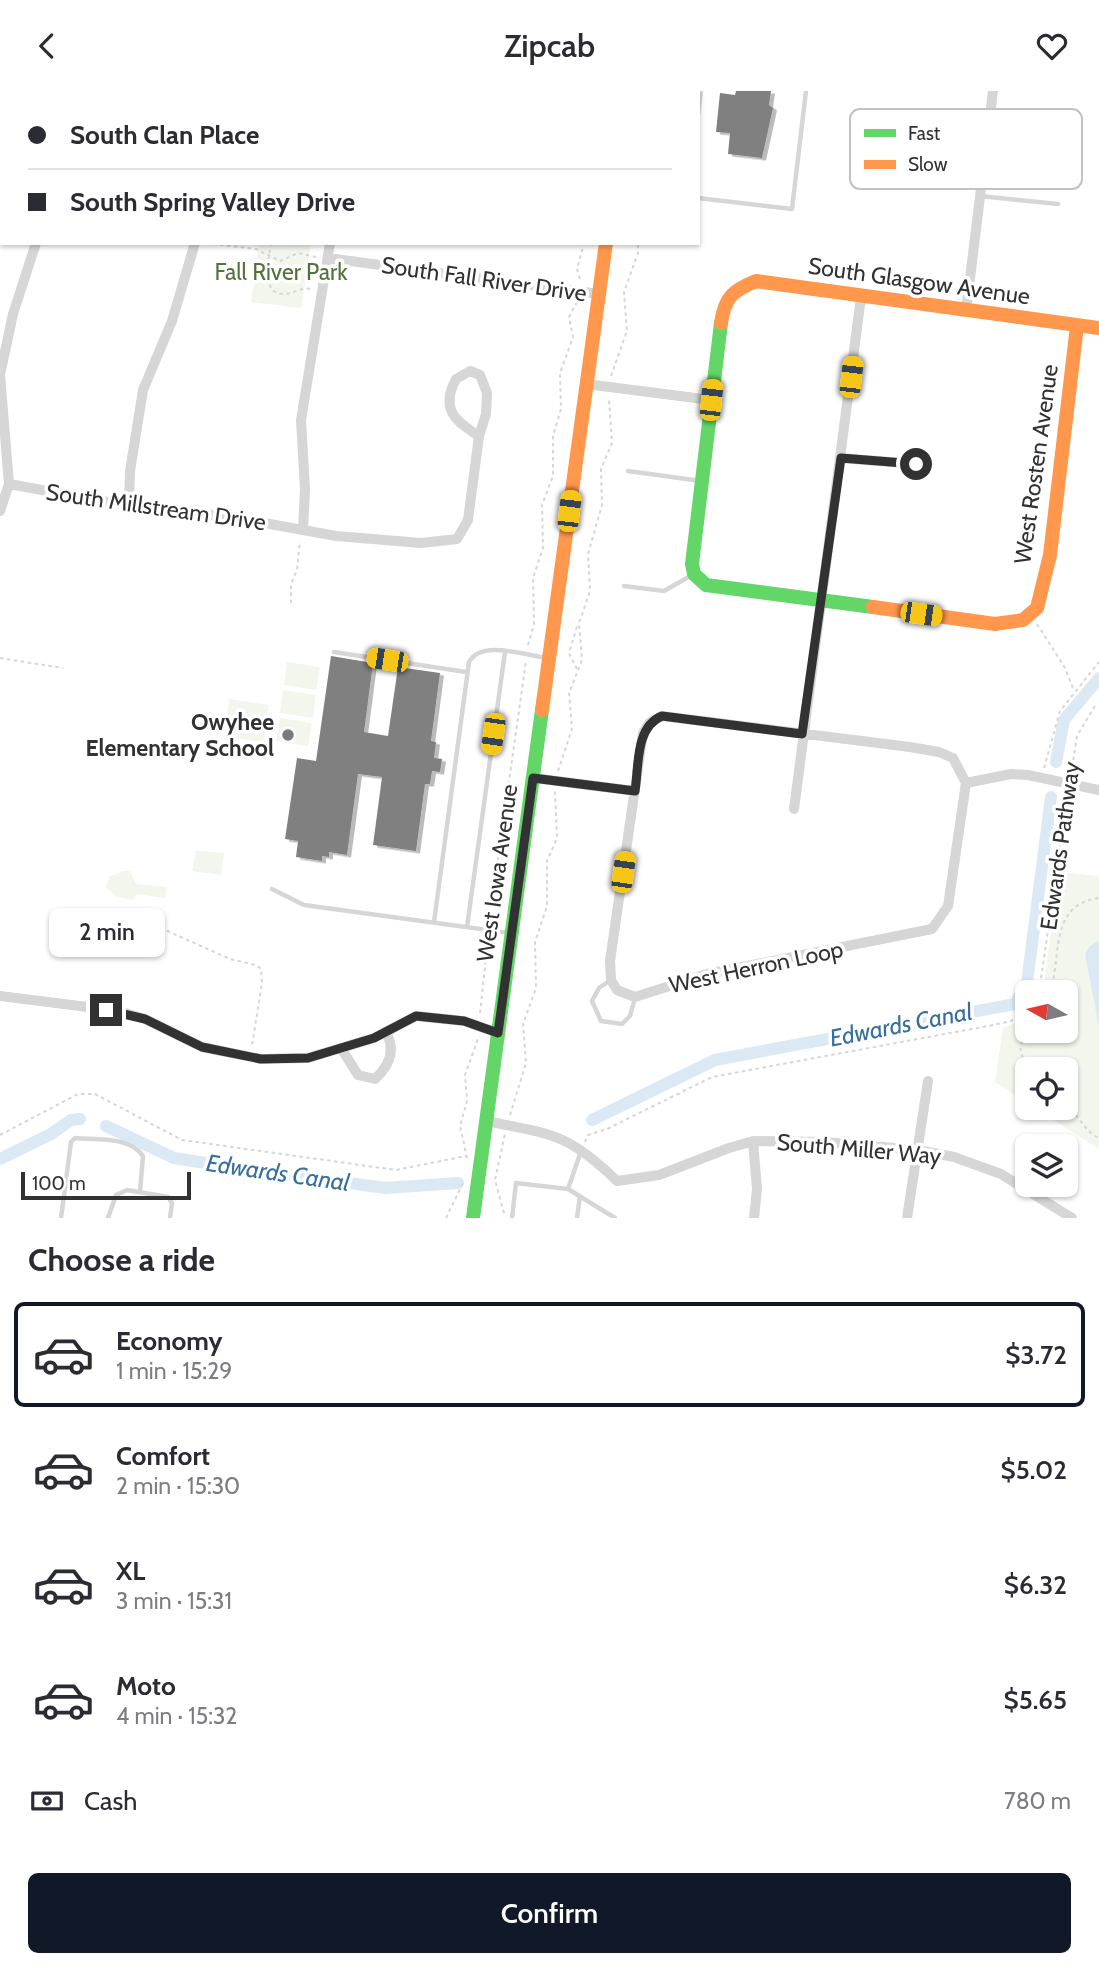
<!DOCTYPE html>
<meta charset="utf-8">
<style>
body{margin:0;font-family:Cabin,sans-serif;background:#f2f2f3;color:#2b2b33;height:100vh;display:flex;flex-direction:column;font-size:26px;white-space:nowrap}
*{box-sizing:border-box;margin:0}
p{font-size:23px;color:#7c7c81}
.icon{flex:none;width:38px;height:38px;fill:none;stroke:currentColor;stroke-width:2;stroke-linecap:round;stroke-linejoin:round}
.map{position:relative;height:1127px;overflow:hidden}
.details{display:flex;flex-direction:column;background:#fff;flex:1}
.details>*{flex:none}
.top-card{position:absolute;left:0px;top:0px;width:700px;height:154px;box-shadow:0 2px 5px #0004;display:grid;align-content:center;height:154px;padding:0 28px;background:#fff}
.needle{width:46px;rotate:278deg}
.tools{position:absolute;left:1015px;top:889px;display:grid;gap:14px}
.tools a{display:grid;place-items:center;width:63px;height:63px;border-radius:10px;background:#fff;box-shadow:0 2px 5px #0004;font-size:35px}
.scale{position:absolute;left:21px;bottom:18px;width:170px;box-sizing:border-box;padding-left:7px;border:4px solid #323232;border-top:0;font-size:19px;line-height:24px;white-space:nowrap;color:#323232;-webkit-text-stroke:5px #fff;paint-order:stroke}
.end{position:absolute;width:32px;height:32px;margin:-16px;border:9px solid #323232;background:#fff;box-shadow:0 0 0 4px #fff}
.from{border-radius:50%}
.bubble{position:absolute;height:49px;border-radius:10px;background:#fff;box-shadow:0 2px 5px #0004;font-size:23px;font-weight:600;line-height:49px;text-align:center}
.car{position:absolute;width:21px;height:42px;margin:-21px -10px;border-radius:9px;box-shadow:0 0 5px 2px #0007;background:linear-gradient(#f5c518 24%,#345 0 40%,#f5c518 0 76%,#345 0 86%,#f5c518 0)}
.top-card b{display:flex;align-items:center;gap:24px;height:66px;font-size:26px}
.top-card b+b{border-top:2px solid #e1e1e2}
.top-card i{width:18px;height:18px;background:#2b2b33}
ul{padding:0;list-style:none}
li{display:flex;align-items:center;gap:21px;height:105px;margin:0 14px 10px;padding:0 14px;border:4px solid transparent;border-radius:10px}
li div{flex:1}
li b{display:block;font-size:26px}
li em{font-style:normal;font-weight:600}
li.active{border-color:#111827}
li>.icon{width:63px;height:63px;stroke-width:1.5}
h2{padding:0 28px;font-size:32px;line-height:84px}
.pay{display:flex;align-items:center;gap:18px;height:77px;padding:0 28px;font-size:26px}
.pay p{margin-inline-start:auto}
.action{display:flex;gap:14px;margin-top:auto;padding:14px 28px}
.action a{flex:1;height:80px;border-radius:10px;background:#111827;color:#fff;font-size:28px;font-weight:600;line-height:80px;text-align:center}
header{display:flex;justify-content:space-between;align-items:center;height:91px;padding:0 28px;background:#fff;font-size:32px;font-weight:600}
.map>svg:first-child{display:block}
</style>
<header><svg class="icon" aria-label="back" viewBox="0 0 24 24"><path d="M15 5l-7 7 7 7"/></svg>Zipcab<svg class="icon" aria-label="heart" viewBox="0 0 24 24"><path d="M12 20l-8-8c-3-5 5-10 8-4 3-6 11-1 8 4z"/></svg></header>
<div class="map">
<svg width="1099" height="1127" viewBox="0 0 1099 1127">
<defs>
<filter id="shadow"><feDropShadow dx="4" dy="2.5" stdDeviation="0" flood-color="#0004"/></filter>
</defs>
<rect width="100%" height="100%" fill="#fff"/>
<!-- green -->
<path fill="#f2f6ed" d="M259 152H311L301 217 251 211Z
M287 571 320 576 316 599 284 594Z
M283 599 316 604 313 627 280 622Z
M229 608 269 614 263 651 225 646Z
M280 627 312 632 308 655 276 650Z
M196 760 224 762 221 784 192 780Z
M124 780H130L136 793 167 796 165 807 137 803 133 809 117 806 106 796 109 786Z
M1059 781 1099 785V1058L1035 1017H1066V978H1027V1012L995 991 1003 937 1027 926V940H1066V901H1043Z"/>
<!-- water -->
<path fill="#dae9f4" d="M1099 850V936L1085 863 1090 855Z"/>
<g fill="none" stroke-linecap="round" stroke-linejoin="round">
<!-- canal -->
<path stroke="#dae9f4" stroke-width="12" d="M1056 671 1064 629 1099 587
M592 1029 715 969 1015 913 1027 892 1051 706
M106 1035 174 1067 206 1072 385 1097 458 1092
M0 1068 51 1043 71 1029 80 1028"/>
</g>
<!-- building -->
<path fill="#808080" filter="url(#shadow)" d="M736 0H771L769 14 773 17 762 67 728 63 730 42 716 41 720 2 735 4Z
M331 565 373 572 364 641 388 645 398 576 440 582 431 650 436 651 434 667 442 668 440 681 432 680 430 693H425L416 760 373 754 382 686 358 683 347 764 329 761V766L322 765V770L296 766 298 750 285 748 297 667 316 670Z"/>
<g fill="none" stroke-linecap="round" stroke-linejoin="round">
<!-- path -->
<path stroke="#d6d6d6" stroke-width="2" stroke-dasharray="3.5 3.5" stroke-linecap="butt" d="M602 0V2
M206 152 256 158 280 170 298 162 316 166
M271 152C269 167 259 204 285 203 296 202 300 196 312 198
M580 188 577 178 584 152
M611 285 627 240 624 201 638 162V152
M291 512V493L297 479 300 450
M1037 533 1065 577 1074 600
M528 554 534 533 533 487 543 457 542 414 553 385V345L561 318 560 282 573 246 569 226 577 211
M0 567 63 577
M577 578 569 562 578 532
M1044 677 1060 620 1099 571
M558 680 572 638 569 602 582 569 579 532 590 500 588 463 602 414 601 378 612 352 609 308
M1071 683 1077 645 1096 613
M147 822 154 834 230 868 256 874 261 878 262 892 252 954
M489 832 526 570
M1039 901 1068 702
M1050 901C1062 868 1048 813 1099 807
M480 922 488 848
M1027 937 1020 956 1027 985
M1066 1014C1079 1024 1083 1039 1099 1047
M510 1024 526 972 523 933 536 897 535 851 547 815V770L557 747 555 700
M0 1044 78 1003H95L182 1049 396 1079 466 1065
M585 1051 588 1044 607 1038 712 986 988 935 1011 930 1027 921
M467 1067 460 1035 467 1010 465 984 479 945
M504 1122 495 1089 505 1043
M446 1127 464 1090"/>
<!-- lane -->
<path stroke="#d6d6d6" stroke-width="4.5" d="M698 24 701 0
M888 81 980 92
M980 105 1058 113
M698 107 792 118 806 0
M628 380 701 390
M624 495 664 500 692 484
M334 561 466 581
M272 798 304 814 510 842
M434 831 469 571C482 548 526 565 548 567
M467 836 505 561
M611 889 599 897 592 910 601 930 622 933 630 925 635 907
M581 1060 568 1098 615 1127
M61 1127 71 1051 75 1047C97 1049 129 1045 143 1065L140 1101
M108 1127 116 1104 127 1099 168 1106 172 1112 170 1127
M512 1127 516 1092 568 1098
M577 1127 580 1105"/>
<!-- street -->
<path stroke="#d6d6d6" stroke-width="10" d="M344 2V0
M529 2V0
M0 9 2 10
M328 167 599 203
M966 220 993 0
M586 293 711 309
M840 367 916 373
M9 393 129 415 231 426 336 445 421 452 457 448 468 429 479 345 486 323 487 302 480 284 470 280 456 288C440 318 455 330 479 345
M129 415 130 380 143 299 172 230 195 152
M0 420 9 393 0 284 13 223 36 152
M303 439 305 398 301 329 330 152
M662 625 910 656 939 661 953 667 966 692 948 815 932 838 707 883 635 906 617 899 611 889 610 870 643 642 649 632Z
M533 687 635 700
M966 692 1011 683 1028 684 1099 699
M794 718 861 206
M0 905 119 920 145 928 202 956 261 968 308 967 374 947 416 925 464 930 498 942
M341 957 358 984 375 988C389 975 396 959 386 941
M486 1030C551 1043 568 1042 617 1090L659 1084 729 1057 753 1050 825 1051 918 1059 954 1066 1001 1083 1072 1127
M753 1050 757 1098 754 1127
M907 1127 928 990"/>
<!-- fast -->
<path stroke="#63d668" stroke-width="14" d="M626 0V2
M721 232 692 473 694 483 706 494 873 516
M473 1127 542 619"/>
<!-- slow -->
<path stroke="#ff974d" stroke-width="14" d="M721 232C725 206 732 200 756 190L1099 237
M873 516 995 533 1023 529 1037 517 1050 464 1077 235
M542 619 606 152"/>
</g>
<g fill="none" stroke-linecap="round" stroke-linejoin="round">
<!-- route -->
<path stroke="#323232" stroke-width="9" d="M106 919 145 928 202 956 261 968 308 967 374 947 416 925 464 930 498 942 533 687 635 700C639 675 635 636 662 625L802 643 841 367 916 373"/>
</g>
<!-- markers -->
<circle fill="#7a7a7a" stroke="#fff" stroke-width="2.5" cx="288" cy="644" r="7"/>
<g text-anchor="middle" stroke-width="7" stroke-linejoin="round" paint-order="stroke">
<!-- park labels -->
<g font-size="23" fill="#517339" stroke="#fff">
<text x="281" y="189">Fall River Park</text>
</g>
<!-- street labels -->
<g font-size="23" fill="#323232" stroke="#fff">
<text transform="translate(484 188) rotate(8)" y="8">South Fall River Drive</text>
<text transform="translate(919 190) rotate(8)" y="8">South Glasgow Avenue</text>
<text transform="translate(1036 373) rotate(-82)" y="8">West Rosten Avenue</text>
<text transform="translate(156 416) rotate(8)" y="8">South Millstream Drive</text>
<text transform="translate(1060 755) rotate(-82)" y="8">Edwards Pathway</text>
<text transform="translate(497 782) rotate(-82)" y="8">West Iowa Avenue</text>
<text transform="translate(756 876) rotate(-12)" y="8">West Herron Loop</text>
<text transform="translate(859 1058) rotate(5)" y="8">South Miller Way</text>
</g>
<!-- poi labels -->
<g font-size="23" font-weight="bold" fill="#323232" stroke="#fff" text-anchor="end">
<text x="274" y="639">Owyhee<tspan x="274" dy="26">Elementary School</tspan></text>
</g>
<!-- water labels -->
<g font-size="24" font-style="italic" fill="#366e9e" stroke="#fff">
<text transform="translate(901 934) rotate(-11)" y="8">Edwards Canal</text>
<text transform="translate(278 1082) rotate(8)" y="8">Edwards Canal</text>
</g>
</g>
<!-- legend -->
<rect x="850" y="18" width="232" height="80" rx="10" fill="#fff" stroke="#c2c2c2" stroke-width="2"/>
<rect x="864" y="38" width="32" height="8" fill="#63d668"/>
<rect x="864" y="69" width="32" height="9" fill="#ff974d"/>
<g font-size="19" fill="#323232">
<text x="908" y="49">Fast</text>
<text x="908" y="80">Slow</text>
</g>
</svg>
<div class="tools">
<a><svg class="needle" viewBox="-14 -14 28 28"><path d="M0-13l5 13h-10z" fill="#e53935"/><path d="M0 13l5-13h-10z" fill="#7c7c81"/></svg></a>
<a><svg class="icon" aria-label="locate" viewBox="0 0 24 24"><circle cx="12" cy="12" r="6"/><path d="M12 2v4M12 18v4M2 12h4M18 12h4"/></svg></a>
<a><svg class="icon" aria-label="layers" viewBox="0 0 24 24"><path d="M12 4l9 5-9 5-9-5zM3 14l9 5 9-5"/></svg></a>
</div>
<div class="scale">100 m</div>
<i class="end from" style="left:916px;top:373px"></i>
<i class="end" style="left:106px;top:919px"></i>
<div class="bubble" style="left:49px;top:817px;width:116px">2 min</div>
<i class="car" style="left:851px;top:286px;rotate:7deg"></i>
<i class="car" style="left:711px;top:309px;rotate:6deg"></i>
<i class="car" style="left:569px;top:420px;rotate:7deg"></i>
<i class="car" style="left:921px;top:523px;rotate:98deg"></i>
<i class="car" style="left:387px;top:569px;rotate:279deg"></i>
<i class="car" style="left:493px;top:643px;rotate:188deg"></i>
<i class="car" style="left:623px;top:781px;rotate:8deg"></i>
<div class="top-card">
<b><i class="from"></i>South Clan Place</b>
<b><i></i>South Spring Valley Drive</b>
</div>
</div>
<section class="details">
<h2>Choose a ride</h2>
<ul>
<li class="active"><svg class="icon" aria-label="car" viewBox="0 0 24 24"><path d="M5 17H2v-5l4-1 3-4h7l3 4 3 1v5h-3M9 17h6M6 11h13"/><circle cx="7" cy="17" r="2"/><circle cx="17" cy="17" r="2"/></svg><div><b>Economy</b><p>1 min · 15:29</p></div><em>$3.72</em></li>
<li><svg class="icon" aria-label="car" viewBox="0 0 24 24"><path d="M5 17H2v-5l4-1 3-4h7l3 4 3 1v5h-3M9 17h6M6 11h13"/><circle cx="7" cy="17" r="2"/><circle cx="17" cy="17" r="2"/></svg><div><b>Comfort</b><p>2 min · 15:30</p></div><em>$5.02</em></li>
<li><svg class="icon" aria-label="car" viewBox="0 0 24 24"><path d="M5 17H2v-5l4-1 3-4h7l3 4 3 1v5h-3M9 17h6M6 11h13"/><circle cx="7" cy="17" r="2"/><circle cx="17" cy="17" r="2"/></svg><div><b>XL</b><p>3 min · 15:31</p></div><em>$6.32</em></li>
<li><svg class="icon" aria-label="car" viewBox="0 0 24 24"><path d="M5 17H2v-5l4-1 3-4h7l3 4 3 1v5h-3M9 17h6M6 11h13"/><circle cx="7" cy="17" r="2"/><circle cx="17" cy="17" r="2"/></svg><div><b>Moto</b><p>4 min · 15:32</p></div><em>$5.65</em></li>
</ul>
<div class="pay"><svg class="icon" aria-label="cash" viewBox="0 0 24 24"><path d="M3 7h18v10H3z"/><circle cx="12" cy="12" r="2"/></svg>Cash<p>780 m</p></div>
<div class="action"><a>Confirm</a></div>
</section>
